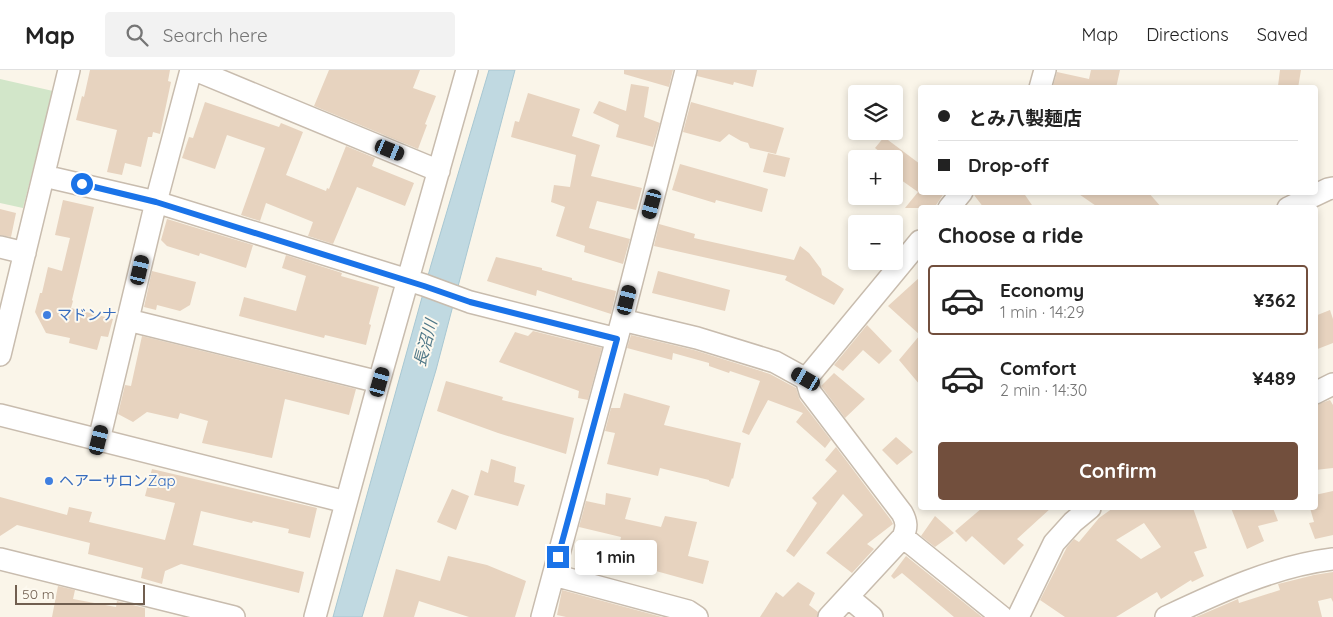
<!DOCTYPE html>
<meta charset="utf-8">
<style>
body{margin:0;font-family:Quicksand,"Noto Sans JP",sans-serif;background:#f2f2f2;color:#222;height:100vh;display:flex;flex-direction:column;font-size:19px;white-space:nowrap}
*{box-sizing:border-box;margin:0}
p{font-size:16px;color:#767676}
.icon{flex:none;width:28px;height:28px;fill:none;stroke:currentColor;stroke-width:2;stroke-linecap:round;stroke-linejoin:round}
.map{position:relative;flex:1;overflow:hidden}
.drawer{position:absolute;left:918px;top:135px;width:400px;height:305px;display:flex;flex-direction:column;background:#fff;border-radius:5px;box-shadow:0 2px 8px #0003}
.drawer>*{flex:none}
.guide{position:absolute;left:918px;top:15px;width:400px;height:110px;border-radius:5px;box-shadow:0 2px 8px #0003;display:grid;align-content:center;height:110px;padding:0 20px;background:#fff}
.fabs{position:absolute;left:848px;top:15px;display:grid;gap:10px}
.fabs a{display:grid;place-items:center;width:55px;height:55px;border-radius:5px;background:#fff;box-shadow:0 2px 8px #0003;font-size:25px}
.scale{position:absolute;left:15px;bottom:12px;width:130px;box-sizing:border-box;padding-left:5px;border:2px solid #715f50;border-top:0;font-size:14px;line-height:18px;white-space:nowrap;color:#715f50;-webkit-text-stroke:4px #fdf9ef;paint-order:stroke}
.end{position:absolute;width:22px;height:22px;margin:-11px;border:6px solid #1a73e8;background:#fff;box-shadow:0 0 0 2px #fff}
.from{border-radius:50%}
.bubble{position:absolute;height:35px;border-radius:5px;background:#fff;box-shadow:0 2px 8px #0003;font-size:16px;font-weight:700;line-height:35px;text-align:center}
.car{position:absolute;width:15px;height:30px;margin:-15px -8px;border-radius:6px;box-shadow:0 0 4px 1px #0007;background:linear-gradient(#222 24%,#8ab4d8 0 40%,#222 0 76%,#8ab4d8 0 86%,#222 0)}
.guide b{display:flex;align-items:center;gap:18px;height:48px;font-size:19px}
.guide b+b{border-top:1px solid #e0e0e0}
.guide i{width:12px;height:12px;background:#222}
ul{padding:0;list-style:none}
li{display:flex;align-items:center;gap:15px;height:70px;margin:0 10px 8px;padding:0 10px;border:2px solid transparent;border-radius:5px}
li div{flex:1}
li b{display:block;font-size:19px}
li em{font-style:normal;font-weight:700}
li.active{border-color:#724f3d}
li>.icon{width:45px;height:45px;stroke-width:1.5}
h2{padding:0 20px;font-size:22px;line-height:60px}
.primary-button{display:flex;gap:10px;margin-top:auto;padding:10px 20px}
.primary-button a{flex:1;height:58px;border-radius:5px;background:#724f3d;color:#fff;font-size:20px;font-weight:700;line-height:58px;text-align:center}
header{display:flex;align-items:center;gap:30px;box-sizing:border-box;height:70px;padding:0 25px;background:#fff;border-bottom:1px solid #e0e0e0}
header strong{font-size:24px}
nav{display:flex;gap:28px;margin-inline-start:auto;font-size:18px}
.search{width:350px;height:45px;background:#f2f2f2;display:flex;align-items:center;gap:12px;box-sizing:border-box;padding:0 18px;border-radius:5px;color:#767676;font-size:19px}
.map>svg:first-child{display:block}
</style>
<header>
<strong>Map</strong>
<div class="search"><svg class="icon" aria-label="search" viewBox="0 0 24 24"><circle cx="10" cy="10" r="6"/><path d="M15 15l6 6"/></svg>Search here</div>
<nav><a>Map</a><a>Directions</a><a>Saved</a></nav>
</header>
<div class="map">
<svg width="1333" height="547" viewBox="0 0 1333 547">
<rect width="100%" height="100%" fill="#faf5e9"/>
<!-- green -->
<path fill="#d2e6c9" d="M0 9 53 21 23 138 0 133Z"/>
<!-- water -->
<path fill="#c0d9e1" stroke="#a8c7d2" d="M489 0H515L436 300 362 547H333L431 195Z"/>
<!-- building -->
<path fill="#e7d3bf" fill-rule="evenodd" d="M90 0H170L168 11 171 12 160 64 153 62 152 67H148L141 97 125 93 122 105 107 102 117 60 76 50 82 26 84 27Z
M329 0H420L413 18 436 26 425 54 427 55 418 79 314 36Z
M624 0H673L669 17 624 4Z
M698 0H757L753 17 734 12 733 15 697 6Z
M1091 0H1120L1116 18H1060L1053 16 1057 2 1089 9Z
M1280 0H1301L1298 18 1278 16Z
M631 14 649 17 644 47 660 53 653 77 616 67 619 55 593 43 599 31 626 41Z
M528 23 580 39 572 66 600 75 591 106 642 118 636 140 597 131 589 158 630 169 623 194 584 182 585 176 556 166 565 137 551 132 554 115 570 117 576 85 511 67 515 51 519 52Z
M205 32 279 57 281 53 303 62 286 105 326 121 327 118 329 119 346 76 375 88 372 96 414 113 405 136 357 117 333 174 308 166 313 152 266 133 260 151 241 145 265 78 227 65 215 99 182 88 189 67 193 68Z
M691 32 784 58 776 84 750 78 748 73 741 71 729 64 720 72 683 62Z
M884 67 920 94V122H945L934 138H905L918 122 894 105V89H889L875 78Z
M768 83 790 88 785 107 763 102Z
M680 94 768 119 762 142 716 130 715 133 672 120Z
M974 122H1023L1034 138H984L974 125Z
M1076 122H1148L1162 138H1099Z
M63 130 94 137 72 230 73 231 71 238 113 249 108 267 101 266 97 280 69 273 70 268 46 263 35 242 40 223H42L48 197 62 201 70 168 55 165Z
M0 139 16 143 11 167 0 165Z
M167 149 253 175 246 198 200 183 199 186 167 176 161 170Z
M659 154 695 164 694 168 794 190 800 176 809 183 821 199 822 205 844 219 834 235 785 210 787 206 654 176Z
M286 185 342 203 341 206 379 217 369 254 371 255 366 275 325 265 324 268 239 246 244 227 296 241 306 206 282 198Z
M496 187 542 198V200L572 208V210L616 221 611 244 537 220 536 226 487 211Z
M152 201 196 212 190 235 180 241 157 235 156 240 144 237Z
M658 201 730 220 725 241 652 223Z
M920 207V265L888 236Z
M1330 240 1333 249V273L1315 280V246Z
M867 255 892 281 879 294 863 280 843 301 834 295Z
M533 261 602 278 588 330 578 328 579 321 499 292 515 262 528 266Z
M631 265 694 280 770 304 796 318 800 330 831 370 825 378 796 352 803 343 768 330 749 365 742 362 760 311 730 301 729 303 709 296V293L673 283 672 290 627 278Z
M920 265V315L899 290Z
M142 266 356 319 349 345 285 329 272 388 202 373 208 351 180 343 178 349 147 342 133 352 118 344 125 315 131 316Z
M834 303 865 329 845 348 821 316Z
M446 311 503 327 502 330 574 348 566 384 498 363 437 341Z
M624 323 670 336 664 355 741 373 733 409 732 408 729 417 709 411V410L660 398 658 406 607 394 615 363 605 361 611 338H620Z
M1330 330 1333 335V398L1315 400V335Z
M896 367 913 382 897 395 882 380Z
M836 377 891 450 893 454 867 474 874 479 852 503 826 483 863 445 843 424 794 487 786 481 817 433 812 428 837 401 825 390Z
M491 389 516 397 514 412 525 415 518 436 474 425 481 400 488 403Z
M152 399 317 438 310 468 288 463 289 459 253 451 252 453 201 441 193 475 304 502 299 523 181 494 165 501 162 514 141 508 143 498 88 484 90 473 17 455 0 466V427L67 445 69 437 92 442 89 452 165 470 175 433 145 426Z
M452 419 469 426 456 460 437 452Z
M1333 421V465L1315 469 1309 453 1314 452 1310 438H1315V425Z
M606 423 631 428 625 449 661 457 665 446 697 452 688 486 709 491 703 514 616 490 621 467 579 457 586 431 605 435Z
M982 438H1051L1017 469 1024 475 1004 495 972 466 966 472 955 461Z
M1113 438H1193L1207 478 1194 482 1204 506 1192 512 1191 510 1161 529 1157 522 1116 547H1065L1040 530 1067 477 1074 469 1079 472 1099 448ZM1144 453 1161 477 1141 489 1116 470Z
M1231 438H1273L1278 451 1258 456 1264 471 1247 479Z
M935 446 954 463 935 477 921 466Z
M448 486 487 495 526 511 515 547H469L419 531 414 547H383L396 499 440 511Z
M906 486 982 547H954L902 503 894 509 891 506Z
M1333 502V532L1331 528 1318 531 1322 547H1196L1238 529 1239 533 1280 520 1278 514 1314 505Z
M798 512 815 523 809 535 818 542 817 547H760L776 522 783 527Z
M58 516 75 520 73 529 116 537 117 531 145 538V547H52Z
M562 520 662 547H566L557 545Z"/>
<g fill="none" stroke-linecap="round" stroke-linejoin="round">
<!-- street casing -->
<g stroke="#c8bcae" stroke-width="24">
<path id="street" d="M195 0 439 101
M1040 18 1045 0
M44 106 156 132 424 215 470 232 617 269
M949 138 962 122
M1288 138 1328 119 1333 118
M0 177 25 183
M128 250 379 312
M622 250 697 268 775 292 806 309 810 322 902 443C907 452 907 457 903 467L1002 547
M0 285 69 0
M806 309 920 171
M1315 323 1333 314
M0 345 346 432
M99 370 156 132 191 0
M0 489 234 547
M554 505 688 541 697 547
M848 527 872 547
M315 547 379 312 467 0
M542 547 622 250 686 0
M829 547 903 467
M1018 547 1054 473 1073 452 1090 438
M1166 547C1219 522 1275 496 1333 489"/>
</g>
<!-- street -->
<use href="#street" stroke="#fff" stroke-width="21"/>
</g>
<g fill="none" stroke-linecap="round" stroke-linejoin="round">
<!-- route -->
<path stroke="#1a73e8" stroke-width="6" d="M82 114 156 132 424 216 470 232 617 269 558 487"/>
</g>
<!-- markers -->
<g fill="#3f7fe0" stroke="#fdf9ef" stroke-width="2">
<circle cx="47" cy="245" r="5"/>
<circle cx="49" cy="411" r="5"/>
</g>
<g text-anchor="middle" stroke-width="4" stroke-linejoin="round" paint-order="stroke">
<!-- shop labels -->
<g font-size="15" fill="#366cbe" stroke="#fdf9ef" text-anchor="start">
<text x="57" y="250">マドンナ</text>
<text x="59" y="416">ヘアーサロンZap</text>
</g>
<!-- water labels -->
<g font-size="16" font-style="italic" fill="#507888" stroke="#fdf9ef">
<text transform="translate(425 273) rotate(-75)" y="6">長沼川</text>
</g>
</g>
</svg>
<div class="fabs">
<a><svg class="icon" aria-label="layers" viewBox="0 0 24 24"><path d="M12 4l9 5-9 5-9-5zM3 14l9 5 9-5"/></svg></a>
<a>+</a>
<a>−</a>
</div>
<div class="scale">50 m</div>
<i class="end from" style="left:82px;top:114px"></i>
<i class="end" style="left:558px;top:487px"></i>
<div class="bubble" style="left:575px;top:470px;width:82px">1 min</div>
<i class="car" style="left:390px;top:80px;rotate:112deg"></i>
<i class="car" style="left:652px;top:134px;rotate:195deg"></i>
<i class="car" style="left:140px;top:200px;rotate:13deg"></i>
<i class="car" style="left:627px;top:230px;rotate:14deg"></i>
<i class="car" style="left:806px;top:309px;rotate:300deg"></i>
<i class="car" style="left:380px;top:312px;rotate:16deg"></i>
<i class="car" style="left:99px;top:370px;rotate:14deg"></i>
<div class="guide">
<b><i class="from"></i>とみ八製麺店</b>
<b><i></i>Drop-off</b>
</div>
<section class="drawer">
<h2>Choose a ride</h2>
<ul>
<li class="active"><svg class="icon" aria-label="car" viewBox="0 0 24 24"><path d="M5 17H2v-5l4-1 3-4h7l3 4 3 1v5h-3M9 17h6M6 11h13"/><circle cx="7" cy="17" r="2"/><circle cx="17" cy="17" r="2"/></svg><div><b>Economy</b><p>1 min · 14:29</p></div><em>¥362</em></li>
<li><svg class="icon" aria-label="car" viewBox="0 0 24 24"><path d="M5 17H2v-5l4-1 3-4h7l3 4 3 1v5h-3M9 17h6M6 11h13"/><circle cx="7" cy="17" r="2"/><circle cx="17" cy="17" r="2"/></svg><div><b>Comfort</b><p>2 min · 14:30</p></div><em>¥489</em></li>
</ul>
<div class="primary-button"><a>Confirm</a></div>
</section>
</div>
